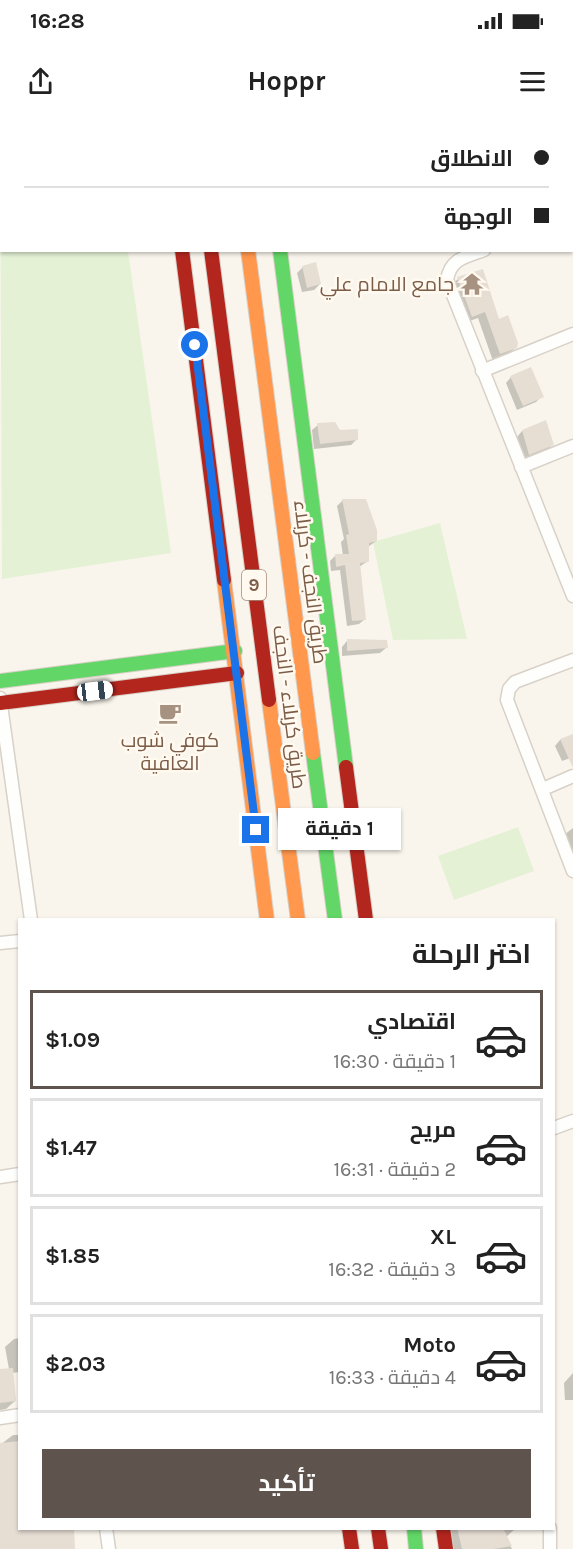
<!DOCTYPE html>
<html lang="ar">
<meta charset="utf-8">
<style>
body{margin:0;font-family:Karla,Cairo,sans-serif;background:#f2f2f2;color:#222;direction:rtl;height:100vh;display:flex;flex-direction:column;font-size:22px;white-space:nowrap}
*{box-sizing:border-box;margin:0}
p{font-size:20px;color:#767676}
.icon{flex:none;width:33px;height:33px;fill:none;stroke:currentColor;stroke-width:2;stroke-linecap:round;stroke-linejoin:round}
.map{position:relative;flex:1;overflow:hidden;direction:ltr}
.side{position:absolute;left:18px;top:798px;width:537px;height:612px;display:flex;flex-direction:column;background:#fff;border-radius:0px;box-shadow:0 2px 4px #0004;direction:rtl}
.side>*{flex:none}
.banner{position:absolute;left:0px;top:0px;width:573px;height:132px;box-shadow:0 2px 4px #0004;direction:rtl;display:grid;align-content:center;height:132px;padding:0 24px;background:#fff}
.end{position:absolute;width:27px;height:27px;margin:-14px;border:8px solid #1a73e8;background:#fff;box-shadow:0 0 0 3px #fff}
.from{border-radius:50%}
.bubble{position:absolute;height:42px;border-radius:0px;background:#fff;box-shadow:0 2px 4px #0004;font-size:20px;font-weight:700;line-height:42px;text-align:center;direction:rtl}
.car{position:absolute;width:18px;height:36px;margin:-18px -9px;border-radius:8px;box-shadow:0 0 4px 2px #0007;background:linear-gradient(#fff 24%,#345 0 40%,#fff 0 76%,#345 0 86%,#fff 0)}
.banner b{display:flex;align-items:center;gap:21px;height:57px;font-size:22px}
.banner b+b{border-top:2px solid #e0e0e0}
.banner i{width:15px;height:15px;background:#222}
ul{padding:0;list-style:none}
li{display:flex;align-items:center;gap:18px;height:99px;margin:0 12px 9px;padding:0 12px;border:3px solid #e0e0e0;border-radius:0px}
li div{flex:1}
li b{display:block;font-size:22px}
li em{font-style:normal;font-weight:700}
li.on{border-color:#5e544d}
li>.icon{width:54px;height:54px;stroke-width:1.5}
h2{padding:0 24px;font-size:27px;line-height:72px}
.button{display:flex;gap:12px;margin-top:auto;padding:12px 24px}
.button a{flex:1;height:69px;border-radius:0px;background:#5e544d;color:#fff;font-size:24px;font-weight:700;line-height:69px;text-align:center}
.status{display:flex;justify-content:space-between;align-items:center;height:42px;padding:0 30px;background:#fff;direction:ltr}
.status svg{height:16px;fill:currentColor}
header{display:flex;justify-content:space-between;align-items:center;height:78px;padding:0 24px;background:#fff;font-size:27px;font-weight:700}
.map>svg:first-child{display:block}
</style>
<div class="status"><b>16:28</b><svg viewBox="0 0 49 12"><path d="M0 12V9h3v3zM5 12V6h3v6zM10 12V3h3v9zM15 12V0h3v12zM26 1h20v11H26zM47 4h2v5h-2z"/></svg></div>
<header><svg class="icon" aria-label="menu" viewBox="0 0 24 24"><path d="M4 6h16M4 12h16M4 18h16"/></svg>Hoppr<svg class="icon" aria-label="share" viewBox="0 0 24 24"><path d="M12 15V3M7 8l5-5 5 5M5 13v7h14v-7"/></svg></header>
<div class="map">
<svg width="573" height="1429" viewBox="0 0 573 1429">
<rect width="100%" height="100%" fill="#f9f5ec"/>
<!-- green -->
<path fill="#e4f1d5" d="M0 0H111L2 2V130L128 131 171 433 2 459Z
M440 403 467 519 393 520 373 422Z
M518 707 534 751 454 780 438 736Z"/>
<!-- shadow -->
<path fill="#0003" d="M292 0H322L316 2Z
M530 0H548L549 2H529Z
M303 147 320 164 314 170 302 172 297 153Z
M458 159 498 200 516 227 508 235 493 241 478 198 464 203 450 166Z
M511 257 542 276 536 282 517 290 506 263Z
M318 305 339 312 356 320 351 325 314 329 312 310Z
M522 311 553 324 547 330 524 339 517 317Z
M343 380 376 421 368 427V441L359 447 365 499 359 504 347 506 340 450 331 451 330 441 335 436H343L341 422 344 419 337 386Z
M347 521 386 528 380 533 342 536V527Z
M573 616V637L562 641 555 626 560 620Z
M573 708V754L560 718Z
M20 1218V1252L12 1253 15 1281 6 1289 0 1290V1250L9 1249 5 1227 14 1219Z
M573 1253V1280H565L564 1263Z
M13 1315H20V1408H72L74 1429H0V1325Z
M447 1408H516L506 1417 512 1429H452Z"/>
<!-- building -->
<path fill="#e6ddd3" d="M316 142 321 164 307 168 302 146Z
M483 149 499 199 508 195 518 223 517 228 500 234 485 192 472 197 457 157Z
M531 247 544 277 523 286 510 256Z
M546 300 554 325 529 335 522 310Z
M335 302 340 310 358 309V320L320 324 317 303Z
M342 379H366L377 410V421L369 423V442L360 443 366 500 352 501 345 445 336 447 335 434H349L346 415 349 414Z
M347 519 387 520 388 528 347 531Z
M573 614V648L560 619Z
M13 1248 16 1281 0 1283V1249Z
M20 1321V1408H74L75 1429H0V1323Z
M457 1408H503L512 1426 494 1429H462Z"/>
<g fill="none" stroke-linecap="round" stroke-linejoin="round">
<!-- street casing -->
<g stroke="#d8d1c8" stroke-width="15">
<path id="street" d="M492 0 493 2
M572 100 573 99
M484 130C465 137 450 139 447 160L573 476
M482 251 573 214
M521 347 573 326
M573 540 515 562 509 569 507 580 573 751
M0 578 31 800
M543 669 573 656
M0 823 20 821
M554 1008 573 1001
M0 1057 20 1054
M0 1298 20 1295
M106 1408 109 1429
M550 1429V1408"/>
</g>
<!-- fast casing -->
<g stroke="#d9d1c8" stroke-width="16">
<path id="fast" d="M280 130 346 647
M0 561 235 531
M313 633 335 800
M414 1408 416 1429"/>
</g>
<!-- slow casing -->
<g stroke="#d9d1c8" stroke-width="16">
<path id="slow" d="M231 0V2
M248 130 313 633
M224 460 267 800
M269 580 298 800"/>
</g>
<!-- jam casing -->
<g stroke="#d9d1c8" stroke-width="16">
<path id="jam" d="M165 0V2
M194 0V2
M263 0V2
M182 130 224 460
M211 130 269 580
M0 583 237 553
M346 647 366 800
M349 1408 352 1429
M378 1408 381 1429
M443 1408 446 1429"/>
</g>
<!-- street -->
<use href="#street" stroke="#fefefc" stroke-width="12"/>
<!-- fast -->
<use href="#fast" stroke="#63d668" stroke-width="14"/>
<!-- slow -->
<use href="#slow" stroke="#ff974d" stroke-width="14"/>
<!-- jam -->
<use href="#jam" stroke="#b3261e" stroke-width="14"/>
</g>
<g fill="none" stroke-linecap="round" stroke-linejoin="round">
<!-- route -->
<path stroke="#1a73e8" stroke-width="8" d="M195 225 256 710"/>
</g>
<!-- icons -->
<defs>
<g id="temple-bare" transform="scale(1.8)"><path d="M0-6L5-2H3V0L6.5 2.5H4V6H1.5V3h-3V6H-4V2.5H-6.5L-3 0V-2H-5Z" fill="#a79281" stroke="#fff9ef" stroke-width="2.5" paint-order="stroke"/></g>
<g id="cafe-bare" transform="scale(1.8)"><path d="M-5.5-4.5H6V0H3Q3 3.5 0 3.5H-2.5Q-5.5 3.5-5.5 0ZM3-3.2v2h1.7v-2ZM-6 4.5H4V6H-6Z" fill="#a79281" stroke="#fff9ef" stroke-width="2.5" paint-order="stroke"/></g>
</defs>
<g fill-rule="evenodd">
<use href="#temple-bare" x="472" y="164"/>
<use href="#cafe-bare" x="170" y="593"/>
</g>
<g text-anchor="middle" stroke-width="5" stroke-linejoin="round" paint-order="stroke">
<!-- shield labels -->
<rect fill="#fff9ef" stroke="#a38b7a" stroke-width="1.5" x="242" y="450" width="24" height="30" rx="4.5"/>
<g font-size="18" font-weight="bold" fill="#7b5c48">
<text x="254" y="471">9</text>
</g>
<!-- poi labels -->
<g font-size="20" fill="#7b5c48" stroke="#fff9ef" text-anchor="end">
<text x="454" y="171">جامع الامام علي</text>
<text x="170" y="627" text-anchor="middle">كوفي شوب<tspan x="170" dy="23">العافية</tspan></text>
</g>
<!-- street labels -->
<g font-size="20" fill="#7b5c48" stroke="#fff9ef">
<text transform="translate(311 462) rotate(83)" y="7">طريق النجف - کربلاء</text>
<text transform="translate(290 587) rotate(83)" y="7">طريق کربلاء - النجف</text>
</g>
</g>
</svg>
<i class="end from" style="left:195px;top:225px"></i>
<i class="end" style="left:256px;top:710px"></i>
<div class="bubble" style="left:278px;top:688px;width:123px">1 دقيقة</div>
<i class="car" style="left:95px;top:571px;rotate:83deg"></i>
<div class="banner">
<b><i class="from"></i>الانطلاق</b>
<b><i></i>الوجهة</b>
</div>
<section class="side">
<h2>اختر الرحلة</h2>
<ul>
<li class="on"><svg class="icon" aria-label="car" viewBox="0 0 24 24"><path d="M5 17H2v-5l4-1 3-4h7l3 4 3 1v5h-3M9 17h6M6 11h13"/><circle cx="7" cy="17" r="2"/><circle cx="17" cy="17" r="2"/></svg><div><b>اقتصادي</b><p>1 دقيقة · 16:30</p></div><em>$1.09</em></li>
<li><svg class="icon" aria-label="car" viewBox="0 0 24 24"><path d="M5 17H2v-5l4-1 3-4h7l3 4 3 1v5h-3M9 17h6M6 11h13"/><circle cx="7" cy="17" r="2"/><circle cx="17" cy="17" r="2"/></svg><div><b>مريح</b><p>2 دقيقة · 16:31</p></div><em>$1.47</em></li>
<li><svg class="icon" aria-label="car" viewBox="0 0 24 24"><path d="M5 17H2v-5l4-1 3-4h7l3 4 3 1v5h-3M9 17h6M6 11h13"/><circle cx="7" cy="17" r="2"/><circle cx="17" cy="17" r="2"/></svg><div><b>XL</b><p>3 دقيقة · 16:32</p></div><em>$1.85</em></li>
<li><svg class="icon" aria-label="car" viewBox="0 0 24 24"><path d="M5 17H2v-5l4-1 3-4h7l3 4 3 1v5h-3M9 17h6M6 11h13"/><circle cx="7" cy="17" r="2"/><circle cx="17" cy="17" r="2"/></svg><div><b>Moto</b><p>4 دقيقة · 16:33</p></div><em>$2.03</em></li>
</ul>
<div class="button"><a>تأكيد</a></div>
</section>
</div>
